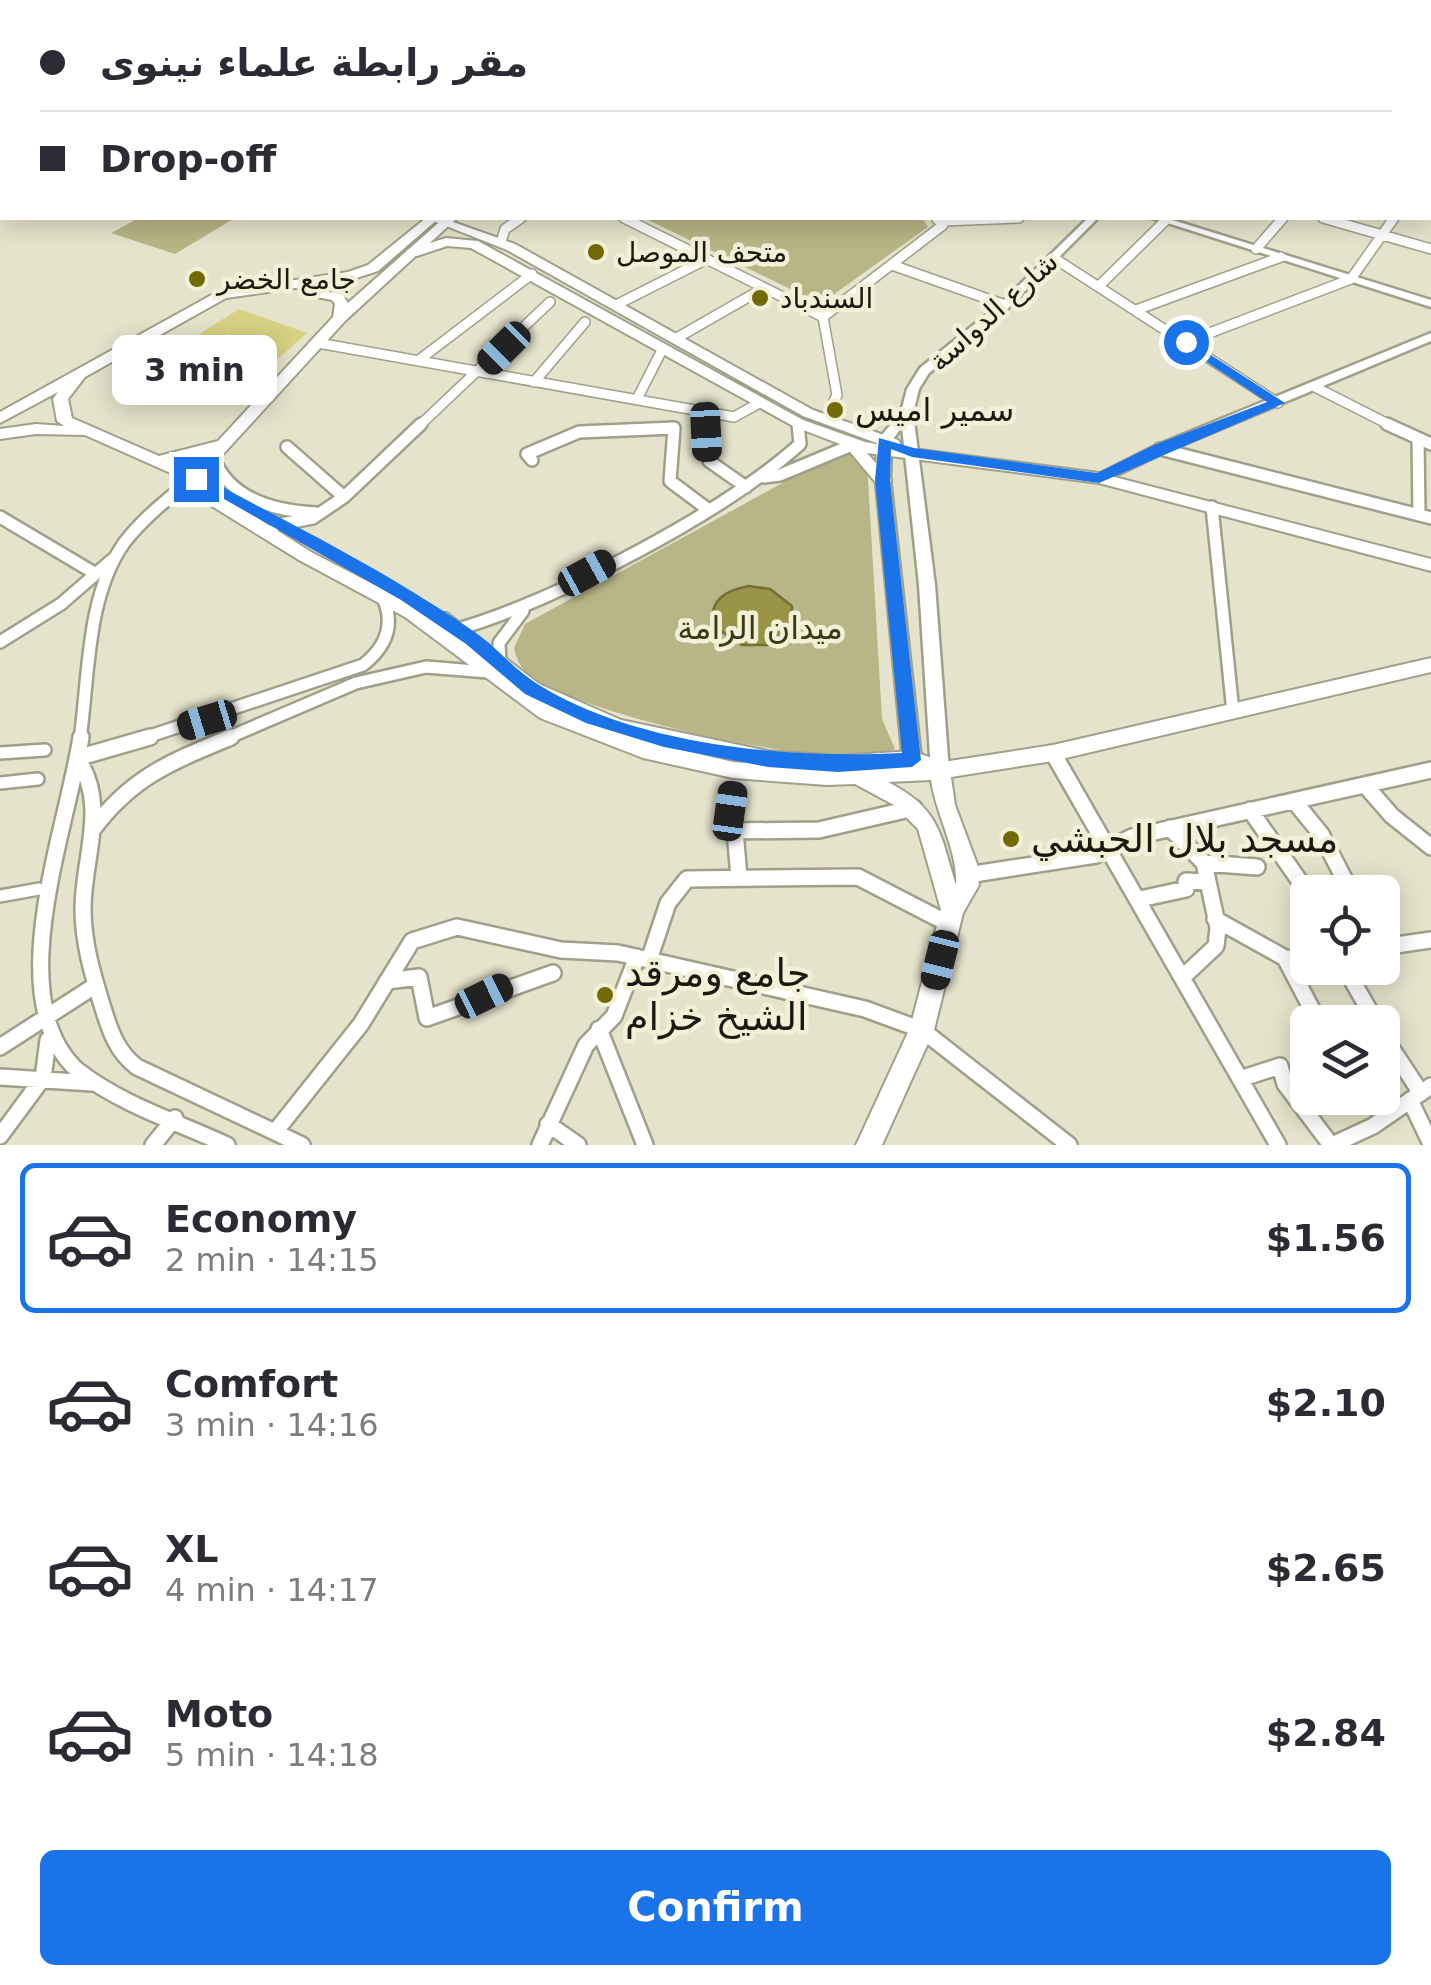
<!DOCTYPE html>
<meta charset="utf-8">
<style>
body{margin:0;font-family:"DejaVu Sans","Noto Naskh Arabic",sans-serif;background:#f2f2f3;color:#2b2b33;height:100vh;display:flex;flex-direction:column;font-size:38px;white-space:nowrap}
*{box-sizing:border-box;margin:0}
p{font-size:32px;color:#7c7c81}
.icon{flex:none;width:55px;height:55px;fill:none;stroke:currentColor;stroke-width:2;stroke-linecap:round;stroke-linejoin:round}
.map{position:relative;height:1145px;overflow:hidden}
.details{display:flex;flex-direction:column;background:#fff;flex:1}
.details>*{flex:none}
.top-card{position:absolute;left:0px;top:0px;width:1432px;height:220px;box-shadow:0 5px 25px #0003;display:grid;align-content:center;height:220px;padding:0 40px;background:#fff}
.fabs{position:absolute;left:1290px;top:875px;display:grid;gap:20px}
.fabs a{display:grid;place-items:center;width:110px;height:110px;border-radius:15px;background:#fff;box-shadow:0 5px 25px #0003;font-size:50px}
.end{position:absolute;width:45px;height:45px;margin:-22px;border:12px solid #1a73e8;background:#fff;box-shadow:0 0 0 5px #fff}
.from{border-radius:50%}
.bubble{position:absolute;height:70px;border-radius:15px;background:#fff;box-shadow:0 5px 25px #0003;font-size:32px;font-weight:700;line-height:70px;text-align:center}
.car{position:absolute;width:30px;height:60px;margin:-30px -15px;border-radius:12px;box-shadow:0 0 8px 2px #0007;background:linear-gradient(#222 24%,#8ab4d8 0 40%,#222 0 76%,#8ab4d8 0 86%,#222 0)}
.top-card b{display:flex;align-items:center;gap:35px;height:95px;font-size:38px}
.top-card b+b{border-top:2px solid #e1e1e2}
.top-card i{width:25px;height:25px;background:#2b2b33}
ul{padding:18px 0 0;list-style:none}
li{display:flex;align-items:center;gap:30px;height:150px;margin:0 20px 15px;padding:0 20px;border:5px solid transparent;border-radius:15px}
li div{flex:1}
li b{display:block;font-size:38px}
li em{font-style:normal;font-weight:700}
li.on{border-color:#1a73e8}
li>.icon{width:90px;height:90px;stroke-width:1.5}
.button{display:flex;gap:20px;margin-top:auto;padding:20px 40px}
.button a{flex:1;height:115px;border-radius:15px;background:#1a73e8;color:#fff;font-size:40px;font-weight:700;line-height:115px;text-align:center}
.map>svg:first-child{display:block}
</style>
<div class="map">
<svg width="1431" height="1145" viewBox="0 0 1431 1145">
<rect width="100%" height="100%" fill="#e5e3cb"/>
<!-- green -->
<path fill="#b8b586" d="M139 218H235L175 254 111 233Z
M644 218H922L928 227 830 297 809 298Z
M839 452 859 456 867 463 882 719 895 749C841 776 576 714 528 674 520 667 516 658 514 648L525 624Z"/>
<!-- water -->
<path fill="#9a9446" stroke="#746f36" stroke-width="2.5" d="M749 586 770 589 792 606V629L768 645H742L714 626C707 600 727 590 749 586Z"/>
<!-- building -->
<path fill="#d7d182" d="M239 309 307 333 251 383 234 376 269 348 227 334 204 348 187 342Z"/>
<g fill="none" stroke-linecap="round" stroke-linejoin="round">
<!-- pedestrian casing -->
<g stroke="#a09f89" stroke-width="16">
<path id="pedestrian" d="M0 753 45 750
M0 783 38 779
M0 896 39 889"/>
</g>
<!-- minor-far3 casing -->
<g stroke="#a09f89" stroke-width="9">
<path id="minor-far3" d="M741 0 751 2
M796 0 805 2
M1115 0 1127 2
M1236 0 1248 2
M644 2 652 0"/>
</g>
<!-- minor-far2 casing -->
<g stroke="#a09f89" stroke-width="12">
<path id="minor-far2" d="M624 218 823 317
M1323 218 1431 249
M943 221 1019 218
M501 242 505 229 521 218
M1256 249 1283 218
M1054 258 1278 403
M892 265 1005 305
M1099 286 1168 218
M616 305 707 259
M1136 310 1281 257
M823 317 943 225 936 218
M823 317 837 395 831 407
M675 339 764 288
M139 342 267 399
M1186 342 1351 279 1394 218
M318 343 734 417 761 402
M419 360 532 274
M534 382 585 322
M1315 387 1392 426
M637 399 663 348
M704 410 706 426
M419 426 550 302"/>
</g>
<!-- minor-far1 casing -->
<g stroke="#a09f89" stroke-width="16">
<path id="minor-far1" d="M705 424 709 461 746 487
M1387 424 1431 444
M1418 438 1419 515
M287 447 344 497
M1160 449 1431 518
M213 456C228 499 275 511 316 513
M532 460 527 454 579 432 674 428 670 481 706 508
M764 477 780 475 852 445
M1212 507 1233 712
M0 517 96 574
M276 525 313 518 344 497 421 424
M458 629C556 601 725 512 800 444L798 424
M0 642 61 604 113 559
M500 663 499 643 523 611
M80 739C89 677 86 597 124 543 143 518 168 499 192 479
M141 739 363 665C386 647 395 625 383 598
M225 739 356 683 426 667 488 672"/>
</g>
<!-- minor casing -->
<g stroke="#a09f89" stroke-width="20">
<path id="minor" d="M81 737C67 830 0 999 77 1070 120 1104 177 1122 227 1145
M1053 753 1278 1145
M77 758C109 805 83 857 83 909 83 943 93 976 103 1008 110 1031 117 1052 137 1067L302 1145
M77 758 150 737
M1365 785 1392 816 1431 847
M733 791 728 831 819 830 914 808
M1294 801 1321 834 1351 892
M1250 810 1308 893
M1170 828 1204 863 1218 928 1216 946 1184 976
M93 829C133 776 171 762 231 737
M735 831 739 877
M1204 863 1257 867
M968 875 1096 855 1132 837 1431 770
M1140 899 1186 889V881L1206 882
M1215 919 1285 958 1318 1021
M1382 947 1431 940
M1285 958 1308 959
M649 960 668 903 687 879 858 877 949 924
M1345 968 1376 1022
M387 981 419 977 427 1018 553 973
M599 1029 645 1145
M1382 1034 1421 1093
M0 1047 96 985
M0 1077 91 1083
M1243 1078 1280 1066 1285 1084 1331 1145
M1410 1100 1431 1144
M548 1124 578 1145
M275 1132 361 1024 412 941 457 927 561 950 618 953 865 1009 922 1030 1069 1145
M0 1136 43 1078 48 1040
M153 1145 175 1118
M540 1145 586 1045 614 1016 637 957
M1332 1145 1373 1126 1431 1086"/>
</g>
<!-- tertiary casing -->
<g stroke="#a09f89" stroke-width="5">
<path id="tertiary" d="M621 0H631L633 2H624Z
M1256 0H1264L1266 2H1258Z
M1327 0H1335L1333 2H1325Z
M1430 46H1431V52H1430Z
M1088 218H1098L1009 307 929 373 919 389 913 413 935 585 949 771 946 776 940 778 934 776 931 771 919 585 902 427 891 442 890 480 922 769 919 774 913 776 907 774 904 769 876 480 877 441 901 412 907 389 920 368 1001 303Z
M1152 218H1166L1431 300V307Z
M1431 333V341L1165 452 1104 481H1094L1092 478 1155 446Z"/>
</g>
<!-- secondary casing -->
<g stroke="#a09f89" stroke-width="4">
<path id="secondary" d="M426 218H439L378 271 350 280 226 298 85 377 68 399 72 418 159 456 218 441 333 317 335 304 332 300 301 294V288L342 294 348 303 444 218H457L345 321 204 475 209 480 204 484 311 552 417 607 432 618 435 613H447L539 684 621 720 768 751 838 756 912 751 943 762 1053 745 1431 658V672L1053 761 951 777 955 805 977 864 979 885 963 913 934 1030 882 1145H856L910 1028 941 910 918 829 894 805 855 784 827 785 733 778 643 758 540 718 405 617 299 560 194 495 184 479 85 435 36 434 0 439V429L36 424 64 426 57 421 53 399 58 392 0 423V412L217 292 348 272 368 265ZM206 454 191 470 173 462ZM635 739 748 763 733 762ZM931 780C936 815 958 851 956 885 940 833 940 809 888 782Z"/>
</g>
<!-- primary casing -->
<g stroke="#a09f89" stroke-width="4">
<path id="primary" d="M0 110H2V116H0Z
M426 218H442L515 244 813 410 898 440 900 443 897 447 1099 473 1431 559V571L1099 483 867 453 891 480 889 484H877L845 446 793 426 471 248 447 246 417 256H407V250L446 238 478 241 803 420 865 442 882 445 803 416 507 250Z"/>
</g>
<!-- pedestrian -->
<use href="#pedestrian" stroke="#fff" stroke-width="11"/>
<!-- minor-far3 -->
<use href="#minor-far3" stroke="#fff" stroke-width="6"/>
<!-- minor-far2 -->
<use href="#minor-far2" stroke="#fff" stroke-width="9"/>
<!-- minor-far1 -->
<use href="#minor-far1" stroke="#fff" stroke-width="11"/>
<!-- minor -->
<use href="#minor" stroke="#fff" stroke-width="15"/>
<!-- tertiary -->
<use href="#tertiary" fill="#fff" fill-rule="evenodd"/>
<!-- secondary -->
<use href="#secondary" fill="#fff" fill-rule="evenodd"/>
<!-- primary -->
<use href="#primary" fill="#fff" fill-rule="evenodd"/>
</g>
<!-- route -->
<path fill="#1a73e8" d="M1186 339 1285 403 1099 483 912 457 891 449 890 480 921 760 912 767 838 772 768 767 664 747 586 723 525 694 466 644 401 600 189 479 202 476C273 515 347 551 416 594 437 607 460 621 480 636 500 651 517 672 539 685 638 746 788 759 902 753L875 480 879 438 914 448 1097 473 1154 445 1267 402 1181 345Z"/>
<!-- markers -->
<g fill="#726b05" stroke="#f2f1d8" stroke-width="4">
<circle cx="596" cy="252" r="10"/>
<circle cx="197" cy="279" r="10"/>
<circle cx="760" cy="298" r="10"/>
<circle cx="835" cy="410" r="10"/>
<circle cx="1011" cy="839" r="10"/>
<circle cx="605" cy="995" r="10"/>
</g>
<g text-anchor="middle" stroke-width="9" stroke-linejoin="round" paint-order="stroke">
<!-- far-poi labels -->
<g font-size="28" fill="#1a1a11" stroke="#f2f1d8" text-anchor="start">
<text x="616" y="262">متحف الموصل</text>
<text x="217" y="289">جامع الخضر</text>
<text x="780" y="308">السندباد</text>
</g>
<!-- far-street labels -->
<g font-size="28" fill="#1a1a11" stroke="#f2f1d8">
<text transform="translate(993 311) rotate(-42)" y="10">شارع الدواسة</text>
</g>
<!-- poi labels -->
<g font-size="32" fill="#1a1a11" stroke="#f2f1d8" text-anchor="start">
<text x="855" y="421">سمير اميس</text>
</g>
<!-- park labels -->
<g font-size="32" fill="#3c3917" stroke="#f2f1d8">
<text x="760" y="639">ميدان الرامة</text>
</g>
<!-- near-poi labels -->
<g font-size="38" fill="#1a1a11" stroke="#f2f1d8" text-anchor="start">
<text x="1031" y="852">مسجد بلال الحبشي</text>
<text x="625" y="986">جامع ومرقد<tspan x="625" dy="44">الشيخ خزام</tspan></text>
</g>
</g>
</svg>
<div class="fabs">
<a><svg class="icon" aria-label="locate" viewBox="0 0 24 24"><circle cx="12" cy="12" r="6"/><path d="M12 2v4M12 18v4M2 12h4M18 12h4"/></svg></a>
<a><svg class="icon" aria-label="layers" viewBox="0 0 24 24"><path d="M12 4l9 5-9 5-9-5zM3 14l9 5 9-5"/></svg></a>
</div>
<i class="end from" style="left:1186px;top:342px"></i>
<i class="end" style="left:196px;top:479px"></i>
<div class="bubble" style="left:112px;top:335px;width:165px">3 min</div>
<i class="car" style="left:504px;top:348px;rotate:225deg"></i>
<i class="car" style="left:706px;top:432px;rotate:177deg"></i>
<i class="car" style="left:587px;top:573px;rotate:61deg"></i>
<i class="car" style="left:207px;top:720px;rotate:253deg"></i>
<i class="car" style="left:730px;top:811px;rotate:8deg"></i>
<i class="car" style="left:940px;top:960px;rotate:194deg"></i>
<i class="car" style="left:484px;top:996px;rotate:64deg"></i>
<div class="top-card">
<b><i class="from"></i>مقر رابطة علماء نينوى</b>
<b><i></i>Drop-off</b>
</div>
</div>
<section class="details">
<ul>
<li class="on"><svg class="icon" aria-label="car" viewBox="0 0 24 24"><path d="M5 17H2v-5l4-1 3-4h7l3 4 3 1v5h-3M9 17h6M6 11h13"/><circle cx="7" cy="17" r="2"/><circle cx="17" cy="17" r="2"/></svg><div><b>Economy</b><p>2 min · 14:15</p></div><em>$1.56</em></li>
<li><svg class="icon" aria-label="car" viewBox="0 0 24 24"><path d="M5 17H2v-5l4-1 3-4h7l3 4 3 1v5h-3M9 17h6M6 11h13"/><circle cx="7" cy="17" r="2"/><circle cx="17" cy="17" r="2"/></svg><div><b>Comfort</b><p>3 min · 14:16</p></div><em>$2.10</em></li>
<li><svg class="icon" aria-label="car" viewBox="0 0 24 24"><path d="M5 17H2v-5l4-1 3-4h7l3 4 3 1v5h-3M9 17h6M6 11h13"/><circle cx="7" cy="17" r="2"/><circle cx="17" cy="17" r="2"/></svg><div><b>XL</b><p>4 min · 14:17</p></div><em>$2.65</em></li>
<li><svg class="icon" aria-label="car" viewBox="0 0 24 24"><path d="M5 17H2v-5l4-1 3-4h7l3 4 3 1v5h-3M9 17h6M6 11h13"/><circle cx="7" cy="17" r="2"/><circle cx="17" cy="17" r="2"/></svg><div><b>Moto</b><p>5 min · 14:18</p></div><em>$2.84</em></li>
</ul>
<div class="button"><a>Confirm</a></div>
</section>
